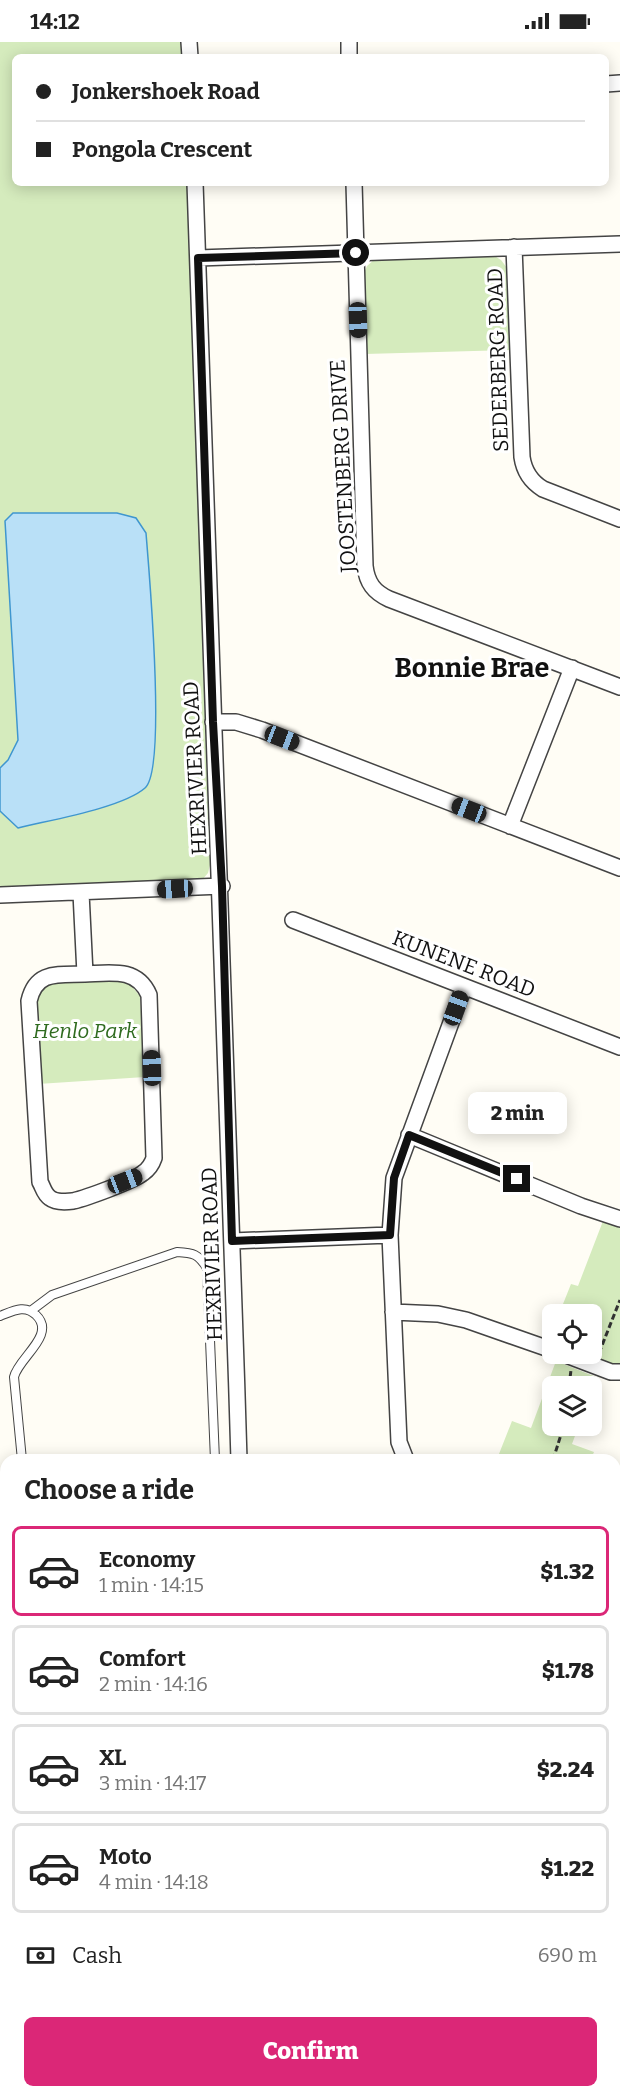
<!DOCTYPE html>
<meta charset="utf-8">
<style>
body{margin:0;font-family:Bitter,serif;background:#f6f6f6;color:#222;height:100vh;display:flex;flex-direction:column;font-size:22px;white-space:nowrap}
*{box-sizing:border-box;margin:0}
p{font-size:20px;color:#767676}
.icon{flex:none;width:33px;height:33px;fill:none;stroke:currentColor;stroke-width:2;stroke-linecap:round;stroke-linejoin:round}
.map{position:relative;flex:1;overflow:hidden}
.drawer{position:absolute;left:0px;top:1412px;width:621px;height:644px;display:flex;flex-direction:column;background:#fff;border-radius:18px 18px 0 0;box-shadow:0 3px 15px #0003}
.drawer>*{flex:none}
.guide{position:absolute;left:12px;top:12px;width:597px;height:132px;border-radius:9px;box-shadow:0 3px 15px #0003;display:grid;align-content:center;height:132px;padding:0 24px;background:#fff}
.controls{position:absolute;left:542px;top:1262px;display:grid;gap:12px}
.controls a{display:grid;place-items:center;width:60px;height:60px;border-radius:9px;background:#fff;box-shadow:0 3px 15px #0003;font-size:30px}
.end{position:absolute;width:27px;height:27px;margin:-14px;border:8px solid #111;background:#fff;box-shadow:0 0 0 3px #fff}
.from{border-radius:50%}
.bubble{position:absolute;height:42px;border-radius:9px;background:#fff;box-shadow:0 3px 15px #0003;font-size:20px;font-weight:800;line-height:42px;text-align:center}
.car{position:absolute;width:18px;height:36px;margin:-18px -9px;border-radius:8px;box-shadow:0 0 4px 2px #0007;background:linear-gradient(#222 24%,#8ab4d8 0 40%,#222 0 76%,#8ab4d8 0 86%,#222 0)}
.guide b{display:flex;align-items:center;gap:21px;height:57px;font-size:22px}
.guide b+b{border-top:2px solid #e0e0e0}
.guide i{width:15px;height:15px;background:#222}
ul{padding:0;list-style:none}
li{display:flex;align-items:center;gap:18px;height:90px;margin:0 12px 9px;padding:0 12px;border:3px solid #e0e0e0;border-radius:9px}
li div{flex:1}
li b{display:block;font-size:22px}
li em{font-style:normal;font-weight:800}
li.active{border-color:#db2777}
li>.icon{width:54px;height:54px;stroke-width:1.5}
h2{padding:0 24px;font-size:27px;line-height:72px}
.pay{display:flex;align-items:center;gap:15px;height:66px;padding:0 24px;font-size:22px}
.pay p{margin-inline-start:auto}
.cta{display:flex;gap:12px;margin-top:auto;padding:12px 24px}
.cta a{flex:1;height:69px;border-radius:9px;background:#db2777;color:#fff;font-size:24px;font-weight:800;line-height:69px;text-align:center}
.status{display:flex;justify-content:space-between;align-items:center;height:42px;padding:0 30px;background:#fff;direction:ltr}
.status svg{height:16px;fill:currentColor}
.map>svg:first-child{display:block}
</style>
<div class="status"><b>14:12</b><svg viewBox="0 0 49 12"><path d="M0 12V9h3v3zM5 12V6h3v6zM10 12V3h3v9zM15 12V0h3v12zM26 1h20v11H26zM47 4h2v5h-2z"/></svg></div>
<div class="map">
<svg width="620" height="2054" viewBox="0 0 620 2054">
<rect width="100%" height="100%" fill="#fffdf5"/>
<!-- green -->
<path fill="#d5ebbd" d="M0 0H182V15H15V141H187L210 823 208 831 202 838 0 848Z
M493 213 501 218 507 226 512 308 365 312 363 233 367 224 375 217Z
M120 939 130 942 140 954 145 1035 38 1042 34 961 43 944 53 941Z
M603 1179 620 1186V1324L611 1323 581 1311H591V1272H559L571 1242 578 1244Z
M556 1319 596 1335 591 1350V1344H552V1383H579L572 1402 594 1410 591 1417H497L512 1379 531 1386Z"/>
<!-- water -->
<path fill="#b9e0f7" stroke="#3f96cf" stroke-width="1.5" d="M13 471H117L136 476 146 491C149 529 167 727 145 746 122 766 50 778 18 786L0 769V726L8 718 18 698 5 479Z"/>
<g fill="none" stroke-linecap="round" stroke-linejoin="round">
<!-- lane casing -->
<g stroke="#444" stroke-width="10">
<path id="lane" d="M32 1268 52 1253 177 1210C194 1211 198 1212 207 1226L215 1418
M0 1274C13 1269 25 1262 36 1273 57 1293 18 1316 14 1335L22 1418
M85 2049 86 2054
M191 2049V2054
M230 2054V2049"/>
</g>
<!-- street casing -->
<g stroke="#444" stroke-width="18">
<path id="street" d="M189 0 190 15
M349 0V15
M606 42 620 41
M195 141C211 566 226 992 239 1418
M354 141 365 524C367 541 374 550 389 557L620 645
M514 205 522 415C524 429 530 439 543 447L620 477
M198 216 620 202
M213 680H236L262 688 620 826
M510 784 572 626
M81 851 85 932C58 933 36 928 29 959L40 1140C43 1145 44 1152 50 1156 55 1160 66 1160 73 1159 86 1156 133 1139 143 1131 149 1127 152 1122 154 1116L149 953C137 925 110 931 85 932
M0 853 222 844
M293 878 620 1005
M409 1093 581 1164 620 1177
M232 1199 390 1193
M393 1270 438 1272 466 1278 552 1308
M561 1311 611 1330H620
M406 1418 399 1400 390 1193 394 1136 464 945
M615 1508 620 1509
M615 1680 620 1683
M615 1938 620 1940
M292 2054 296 2049
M466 2054 469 2049"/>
</g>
<!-- secondary casing -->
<g stroke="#333" stroke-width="24">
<path id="secondary" d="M0 1711 6 1763
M0 1806 6 1805
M615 1813 620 1814
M0 1840 6 1839
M0 1996 5 2054
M34 2049 35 2054"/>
</g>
<!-- path -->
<path stroke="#333" stroke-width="3" stroke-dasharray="6 3" stroke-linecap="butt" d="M599 1311 620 1258
M569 1344 571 1328
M553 1418 564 1383"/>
<!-- lane -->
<use href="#lane" stroke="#fff" stroke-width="8"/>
<!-- street -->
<use href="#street" stroke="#fff" stroke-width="15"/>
<!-- secondary -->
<use href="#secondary" stroke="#fff6b0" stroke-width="21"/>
</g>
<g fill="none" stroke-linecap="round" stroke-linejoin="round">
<!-- route -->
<path stroke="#111" stroke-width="8" d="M356 211 198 216 213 680 222 844 232 1199 390 1193 394 1136 409 1093 517 1137"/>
</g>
<g text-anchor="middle" stroke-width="6" stroke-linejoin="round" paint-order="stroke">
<!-- street labels -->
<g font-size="21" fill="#111" stroke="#fff">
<text transform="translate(498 318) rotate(-92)" y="7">SEDERBERG ROAD</text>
<text transform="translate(343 424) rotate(-93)" y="7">JOOSTENBERG DRIVE</text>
<text transform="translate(195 726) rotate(-93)" y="7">HEXRIVIER ROAD</text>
<text transform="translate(464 922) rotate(21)" y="7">KUNENE ROAD</text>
<text transform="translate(212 1212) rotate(-92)" y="7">HEXRIVIER ROAD</text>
</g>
<!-- park labels -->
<g font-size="21" font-style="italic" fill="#2f6b1f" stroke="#fff">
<text x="85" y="996">Henlo Park</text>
</g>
<!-- district labels -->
<g font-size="27" font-weight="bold" fill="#111" stroke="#fff">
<text x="472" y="635">Bonnie Brae</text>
</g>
</g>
</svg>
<div class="controls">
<a><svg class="icon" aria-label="locate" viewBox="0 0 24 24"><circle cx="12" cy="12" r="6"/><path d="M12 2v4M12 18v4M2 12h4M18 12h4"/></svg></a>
<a><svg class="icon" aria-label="layers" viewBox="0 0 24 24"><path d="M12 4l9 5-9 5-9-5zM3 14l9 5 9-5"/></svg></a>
</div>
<i class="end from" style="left:356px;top:211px"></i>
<i class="end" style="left:517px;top:1137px"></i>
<div class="bubble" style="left:468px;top:1050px;width:99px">2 min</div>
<i class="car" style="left:358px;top:278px;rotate:178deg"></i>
<i class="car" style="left:282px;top:696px;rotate:111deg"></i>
<i class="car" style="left:469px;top:768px;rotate:291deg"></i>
<i class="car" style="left:175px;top:847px;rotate:267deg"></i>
<i class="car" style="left:456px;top:966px;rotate:20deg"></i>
<i class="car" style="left:152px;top:1026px;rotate:358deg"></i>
<i class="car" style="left:125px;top:1139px;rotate:69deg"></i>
<div class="guide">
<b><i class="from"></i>Jonkershoek Road</b>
<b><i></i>Pongola Crescent</b>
</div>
<section class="drawer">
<h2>Choose a ride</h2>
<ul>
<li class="active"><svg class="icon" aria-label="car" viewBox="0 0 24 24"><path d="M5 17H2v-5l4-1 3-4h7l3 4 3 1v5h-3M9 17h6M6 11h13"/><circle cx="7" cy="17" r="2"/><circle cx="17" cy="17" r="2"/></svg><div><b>Economy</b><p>1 min · 14:15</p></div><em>$1.32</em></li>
<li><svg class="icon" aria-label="car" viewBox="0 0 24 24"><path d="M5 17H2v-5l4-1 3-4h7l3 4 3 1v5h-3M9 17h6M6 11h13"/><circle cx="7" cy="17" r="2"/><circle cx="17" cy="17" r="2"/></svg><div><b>Comfort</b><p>2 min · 14:16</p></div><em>$1.78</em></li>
<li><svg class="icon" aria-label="car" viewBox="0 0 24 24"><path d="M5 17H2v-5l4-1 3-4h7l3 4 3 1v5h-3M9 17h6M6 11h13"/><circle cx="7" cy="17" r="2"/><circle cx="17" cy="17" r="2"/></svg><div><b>XL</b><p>3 min · 14:17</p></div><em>$2.24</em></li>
<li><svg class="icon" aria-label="car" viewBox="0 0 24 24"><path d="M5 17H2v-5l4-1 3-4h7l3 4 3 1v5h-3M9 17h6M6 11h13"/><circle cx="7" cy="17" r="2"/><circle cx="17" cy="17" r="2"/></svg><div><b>Moto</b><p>4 min · 14:18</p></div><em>$1.22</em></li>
</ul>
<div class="pay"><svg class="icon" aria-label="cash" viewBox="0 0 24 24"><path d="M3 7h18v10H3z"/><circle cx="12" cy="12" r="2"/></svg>Cash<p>690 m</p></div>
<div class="cta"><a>Confirm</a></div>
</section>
</div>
